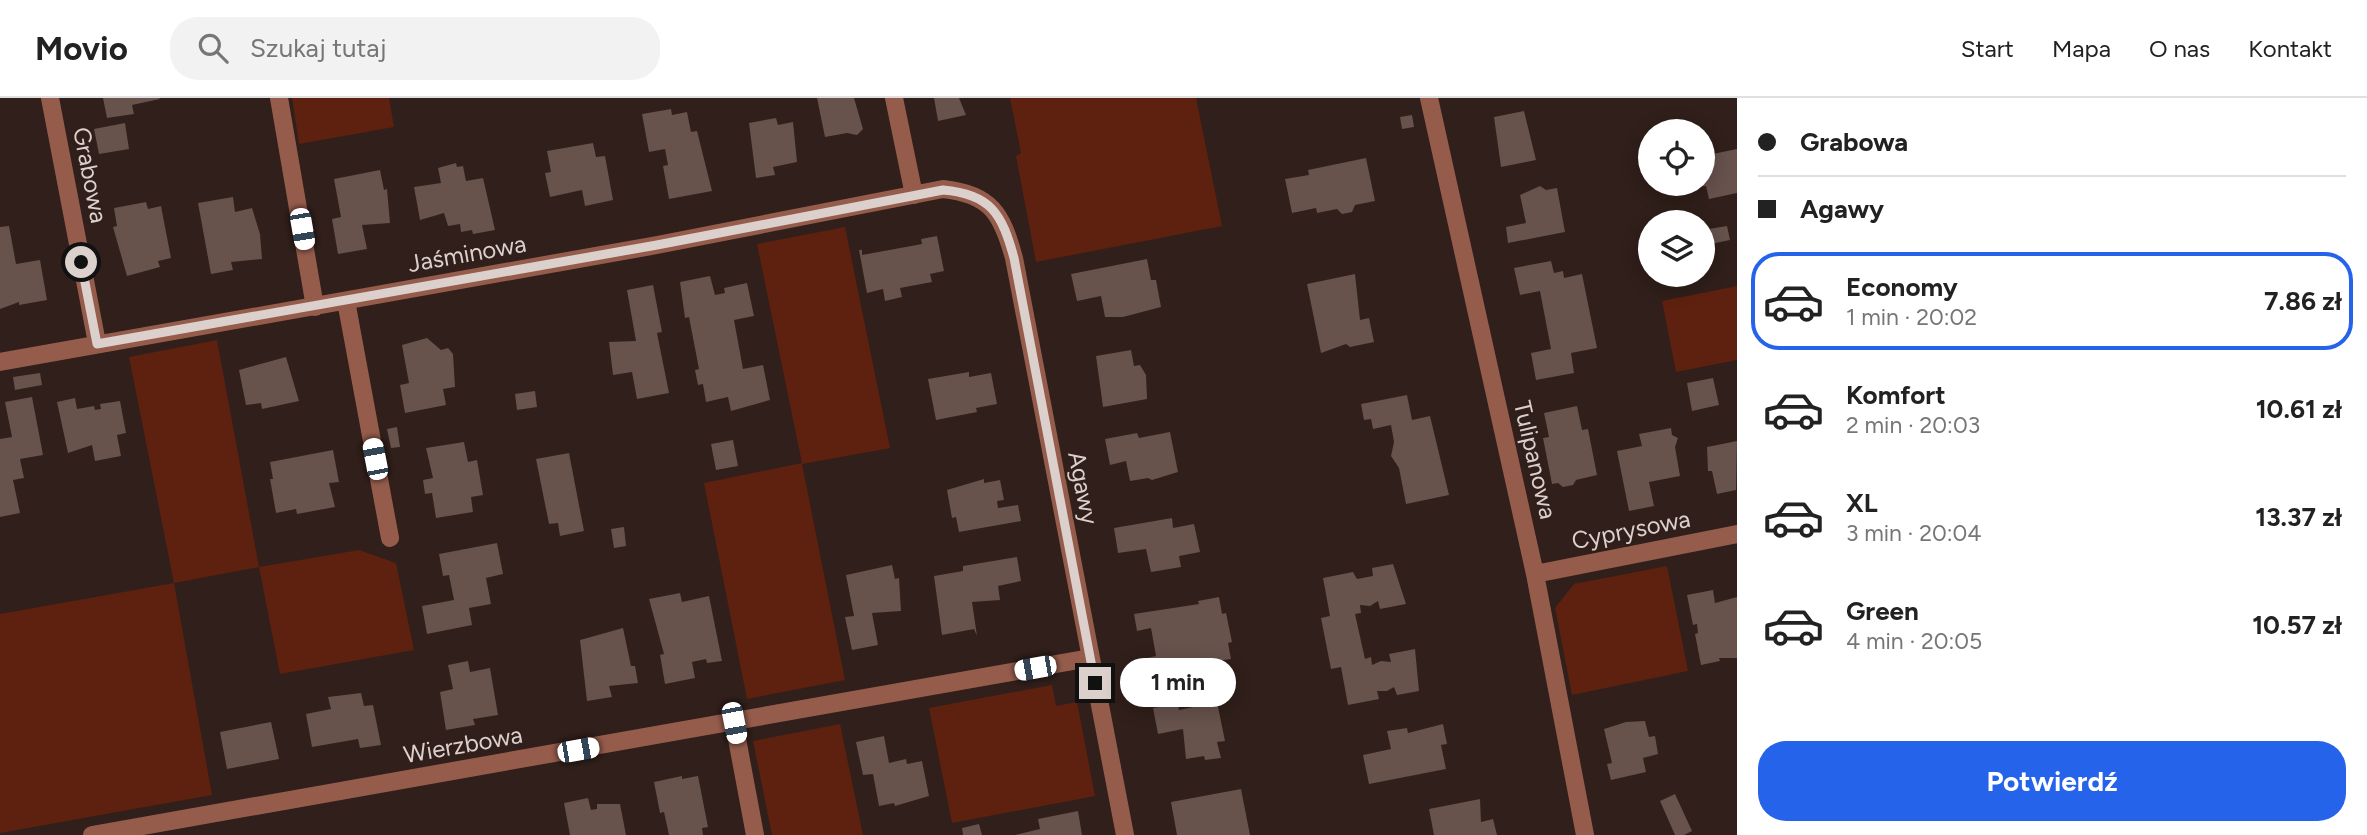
<!DOCTYPE html>
<html lang="pl">
<meta charset="utf-8">
<style>
body{margin:0;font-family:Figtree,sans-serif;background:#f2f2f2;color:#222;height:100vh;display:flex;flex-direction:column;font-size:26px;white-space:nowrap}
*{box-sizing:border-box;margin:0}
p{font-size:23px;color:#767676}
.icon{flex:none;width:38px;height:38px;fill:none;stroke:currentColor;stroke-width:2;stroke-linecap:round;stroke-linejoin:round}
.map{position:relative;flex:1;overflow:hidden}
.panel{display:flex;flex-direction:column;background:#fff;width:630px}
.panel>*{flex:none}
.banner{display:grid;align-content:center;height:154px;padding:0 21px;background:#fff}
.buttons{position:absolute;left:1638px;top:21px;display:grid;gap:14px}
.buttons a{display:grid;place-items:center;width:77px;height:77px;border-radius:50%;background:#fff;box-shadow:0 4px 18px #0003;font-size:35px}
.end{position:absolute;width:32px;height:32px;margin:-16px;border:9px solid #dcd0cd;background:#111;box-shadow:0 0 0 4px #111}
.from{border-radius:50%}
.bubble{position:absolute;height:49px;border-radius:24px;background:#fff;box-shadow:0 4px 18px #0003;font-size:23px;font-weight:700;line-height:49px;text-align:center}
.car{position:absolute;width:21px;height:42px;margin:-21px -10px;border-radius:9px;box-shadow:0 0 5px 2px #0007;background:linear-gradient(#fff 24%,#345 0 40%,#fff 0 76%,#345 0 86%,#fff 0)}
.banner b{display:flex;align-items:center;gap:24px;height:66px;font-size:26px}
.banner b+b{border-top:2px solid #e0e0e0}
.banner i{width:18px;height:18px;background:#222}
ul{padding:0;list-style:none}
li{display:flex;align-items:center;gap:21px;height:98px;margin:0 14px 10px;padding:0 7px;border:4px solid transparent;border-radius:28px}
li div{flex:1}
li b{display:block;font-size:26px}
li em{font-style:normal;font-weight:700}
li.current{border-color:#2563eb}
li>.icon{width:63px;height:63px;stroke-width:1.5}
.button{display:flex;gap:14px;margin-top:auto;padding:14px 21px}
.button a{flex:1;height:80px;border-radius:28px;background:#2563eb;color:#fff;font-size:28px;font-weight:700;line-height:80px;text-align:center}
header{display:flex;align-items:center;gap:42px;box-sizing:border-box;height:98px;padding:0 35px;background:#fff;border-bottom:2px solid #e0e0e0}
header strong{font-size:33px}
nav{display:flex;gap:38px;margin-inline-start:auto;font-size:24px}
.search{width:490px;height:63px;background:#f2f2f2;display:flex;align-items:center;gap:18px;box-sizing:border-box;padding:0 24px;border-radius:28px;color:#767676;font-size:26px}
main{display:flex;flex:1;min-height:0}
.map>svg:first-child{display:block}
</style>
<header>
<strong>Movio</strong>
<div class="search"><svg class="icon" aria-label="search" viewBox="0 0 24 24"><circle cx="10" cy="10" r="6"/><path d="M15 15l6 6"/></svg>Szukaj tutaj</div>
<nav><a>Start</a><a>Mapa</a><a>O nas</a><a>Kontakt</a></nav>
</header>
<main>
<div class="map">
<svg width="1737" height="737" viewBox="0 0 1737 737">
<rect width="100%" height="100%" fill="#301f1a"/>
<!-- green -->
<path fill="#5e210f" d="M292 0H389L394 29 299 46Z
M1010 0H1196L1222 128 1036 164 1016 58 1021 55Z
M845 129 890 350 802 366 845 582 747 601 704 385 802 365 757 146Z
M1737 188V262L1676 274 1662 203Z
M217 242 259 469 359 452 396 465 414 552 280 576 259 469 174 485 212 697 0 735V516L174 485 129 259Z
M1667 468 1688 573 1572 597 1555 510 1574 486Z
M1052 587 1056 608 1077 604 1095 698 952 725 929 610Z
M840 626 863 737H772L753 643Z"/>
<!-- building -->
<path fill="#67524c" d="M103 0H159L160 1 132 7 134 16 107 20Z
M817 0H854L863 31 857 37 847 35 825 39Z
M934 0H959L966 17 938 23Z
M671 11 672 17 687 14 691 34 697 33 712 93 669 101 663 68 668 67 665 51 649 54 642 16Z
M1524 13 1536 62 1501 69 1494 19Z
M1412 17 1414 29 1402 31 1400 19Z
M776 20 778 27 793 24 797 64 773 69 775 77 756 80 749 25Z
M125 25 129 51 99 56 94 31Z
M593 45 596 59 605 58 613 102 585 108 582 92 550 99 545 75 551 74 547 53Z
M1737 51V95L1709 101 1706 88 1697 89 1696 86H1703V58Z
M1366 60 1375 103 1355 107 1352 114 1342 116 1337 111 1317 115 1316 110 1292 115 1285 81 1309 77 1308 72Z
M456 65 457 69 463 68 466 83 483 80 495 132 473 136 472 132 461 134 460 126 448 128 444 115 420 122 414 89 441 85 438 70Z
M380 72 384 92 387 91 390 125 362 127 367 151 338 156 332 121 341 119 334 81Z
M1540 88 1546 92 1557 90 1565 134 1508 145 1506 129 1526 125 1520 97Z
M233 99 235 114 252 110 260 136 262 161 231 164 233 172 211 176 198 105Z
M146 104 148 111 161 108 171 160 158 163 160 169 127 178 113 129 117 128 114 110Z
M9 128 16 166 40 162 47 202 19 207V204L0 211V129Z
M1727 128 1730 142 1706 147 1707 155H1703V132Z
M937 138 944 173 930 176 932 184 900 190 902 199 885 203 883 191 867 195 859 152H862V157L922 146 921 141Z
M1147 161 1151 182H1156L1161 209 1123 219H1105L1101 198 1077 203 1071 176Z
M1551 163 1554 175 1563 173 1564 180 1582 176 1597 250 1571 255 1574 275 1536 282 1531 255 1551 251 1540 193 1520 197 1514 170Z
M1355 176 1360 222 1369 220 1374 244 1350 249 1346 246 1321 255 1307 186Z
M1657 177H1697V178L1659 185Z
M710 178 715 197 725 195 724 190 747 185 754 218 734 222 743 271 763 267 770 302 731 313 728 299 706 304 703 286 698 287 695 272 699 271 689 219 685 220 680 184Z
M653 187 662 234 657 235 669 295 637 301 632 274 613 277 609 244 636 243 627 192Z
M427 240 441 252 448 250 453 256 455 289 443 291 446 307 405 315 400 287 409 285 402 247Z
M1131 252 1134 268 1140 267 1146 277 1147 301 1103 309 1096 258Z
M286 259 299 303 262 311 261 305 246 307 239 272Z
M969 274V279L991 275 997 306 976 310 977 314 936 322 928 281Z
M40 275 42 287 15 292 13 279Z
M1713 280 1719 307 1692 313 1687 285Z
M535 293 537 309 517 312 515 296Z
M1407 297 1412 322 1430 318 1449 397 1406 406 1399 370 1391 358 1394 344 1391 327 1373 331 1371 321 1364 322 1361 306Z
M32 299 43 357 20 361 24 380 13 382 20 415 0 419V341L12 339 5 304Z
M75 300 77 311 94 308 95 312 101 311 100 306 120 303 126 335 117 337 121 358 95 363 92 347 68 355 57 304Z
M1577 308 1582 332 1588 331 1597 377 1576 382 1573 387 1563 389 1558 385 1552 386 1543 340 1549 339 1544 315Z
M397 329 400 349 391 350 387 331Z
M1671 330 1672 337 1678 340 1675 349 1680 378 1649 384 1654 408 1629 413 1617 353 1642 348 1639 336Z
M1170 334 1178 374 1152 382 1148 380 1130 383 1126 363 1110 367 1105 341 1137 335 1139 340Z
M733 342 738 368 716 372 711 346Z
M1737 343 1736 392 1717 396 1712 373H1708L1707 349Z
M464 344 468 364 477 362 483 397 471 399 473 414 436 420 432 395 425 396 423 382 433 380 426 350Z
M333 352 339 384 329 385 335 409 297 416 296 411 276 415 270 381H273L270 364Z
M569 355 584 433 560 438 558 425 549 426 536 361Z
M984 381V385L1000 382 1004 402 997 403 998 410 1018 407 1021 423 959 434 956 419 952 420 947 392Z
M1172 420 1173 430 1194 426 1200 454 1179 458 1181 469 1151 474 1146 451 1118 455 1114 430Z
M624 429 626 448 614 450 611 431Z
M497 445 503 476 486 480 491 506 469 510 472 527 427 536 422 508 454 502 449 477 443 478 439 456Z
M1017 459 1021 483 998 488 1000 502 972 504 977 538 974 531 942 537 934 478 963 473V468Z
M1393 466 1406 506 1380 511 1378 503 1370 508 1360 507 1361 515 1355 516 1365 561 1371 559 1372 567 1381 563 1391 564 1389 556 1415 551 1419 593 1397 597 1394 589 1387 593H1377L1379 601 1348 607 1341 569 1331 571 1321 520 1330 518 1323 480 1353 474 1357 481 1373 478 1372 470Z
M892 467 895 481 899 480 901 513 872 515 878 547 852 552 845 519 854 518 846 477Z
M1713 492 1715 505 1737 499V560H1719L1720 563 1701 567 1695 536 1698 535 1697 526 1693 527 1687 497Z
M680 495 682 504 709 498 722 563 707 565 706 561 692 564 695 580 665 586 660 557 664 556 649 501Z
M1219 499 1222 516 1226 515 1232 544 1228 545 1231 561 1182 568 1183 571 1146 578 1143 561 1156 558 1151 530 1137 533 1134 516 1199 506 1198 503Z
M623 530 631 568H635L638 585 609 588 612 599 587 603 580 542Z
M468 563 470 574 490 570 498 617 473 621 475 627 446 632 440 594 453 591 448 567Z
M361 595 364 608 373 607 381 647 360 650 358 641 312 649 306 616 331 611 328 599Z
M1217 604 1225 643 1217 644 1221 660 1205 662 1204 658 1186 661 1183 631 1158 636 1153 610 1178 606 1179 612Z
M1645 623 1649 639 1655 638 1658 656 1643 660 1646 674 1611 682 1607 666 1612 665 1604 631 1626 624Z
M271 624 279 661 227 671 220 634Z
M1443 626 1447 646 1441 647 1446 671 1369 686 1363 657 1391 651 1387 633 1407 630 1408 635Z
M884 638 889 665 906 661 907 666 922 663 929 698 895 708 894 705 879 708 873 676 863 677 856 644Z
M682 678V681L698 678 708 729 702 730 703 737H669L664 714 660 715 654 684Z
M1241 691 1250 737H1177L1171 704Z
M1675 696 1692 733 1684 737H1675L1660 703Z
M588 700 591 712 597 711V706H620L626 737H570L564 705Z
M1480 701 1481 724 1493 721 1497 737H1434L1429 711Z
M1078 713 1082 737H1015L1040 731 1038 721Z
M979 726 982 737H963L962 730Z"/>
<g fill="none" stroke-linecap="round" stroke-linejoin="round">
<!-- minor -->
<path stroke="#955c4c" stroke-width="18" d="M50 0 97 245
M279 0 315 209
M894 0 914 97
M1429 0 1535 476 1585 737
M346 203 390 440
M0 264 657 147 943 91C991 96 1002 116 1014 160L1125 737
M1535 476 1737 436
M734 625 755 737
M92 737 1090 560"/>
</g>
<g fill="none" stroke-linecap="round" stroke-linejoin="round">
<!-- route -->
<path stroke="#dcd0cd" stroke-width="9" d="M81 164 97 246 657 147 943 92C991 96 1002 116 1014 160L1095 585"/>
</g>
<g text-anchor="middle" stroke-width="5" stroke-linejoin="round" paint-order="stroke">
<!-- street labels -->
<g font-size="24" fill="#dcd0cd" stroke="#301f1a">
<text transform="translate(90 77) rotate(79)" y="8">Grabowa</text>
<text transform="translate(467 156) rotate(-10)" y="8">Jaśminowa</text>
<text transform="translate(1535 362) rotate(77)" y="8">Tulipanowa</text>
<text transform="translate(1083 390) rotate(79)" y="8">Agawy</text>
<text transform="translate(1631 432) rotate(-11)" y="8">Cyprysowa</text>
<text transform="translate(463 647) rotate(-10)" y="8">Wierzbowa</text>
</g>
</g>
</svg>
<div class="buttons">
<a><svg class="icon" aria-label="locate" viewBox="0 0 24 24"><circle cx="12" cy="12" r="6"/><path d="M12 2v4M12 18v4M2 12h4M18 12h4"/></svg></a>
<a><svg class="icon" aria-label="layers" viewBox="0 0 24 24"><path d="M12 4l9 5-9 5-9-5zM3 14l9 5 9-5"/></svg></a>
</div>
<i class="end from" style="left:81px;top:164px"></i>
<i class="end" style="left:1095px;top:585px"></i>
<div class="bubble" style="left:1120px;top:560px;width:116px">1 min</div>
<i class="car" style="left:302px;top:131px;rotate:170deg"></i>
<i class="car" style="left:375px;top:361px;rotate:349deg"></i>
<i class="car" style="left:1035px;top:570px;rotate:260deg"></i>
<i class="car" style="left:734px;top:625px;rotate:169deg"></i>
<i class="car" style="left:578px;top:652px;rotate:80deg"></i>
</div>
<section class="panel">
<div class="banner">
<b><i class="from"></i>Grabowa</b>
<b><i></i>Agawy</b>
</div>
<ul>
<li class="current"><svg class="icon" aria-label="car" viewBox="0 0 24 24"><path d="M5 17H2v-5l4-1 3-4h7l3 4 3 1v5h-3M9 17h6M6 11h13"/><circle cx="7" cy="17" r="2"/><circle cx="17" cy="17" r="2"/></svg><div><b>Economy</b><p>1 min · 20:02</p></div><em>7.86 zł</em></li>
<li><svg class="icon" aria-label="car" viewBox="0 0 24 24"><path d="M5 17H2v-5l4-1 3-4h7l3 4 3 1v5h-3M9 17h6M6 11h13"/><circle cx="7" cy="17" r="2"/><circle cx="17" cy="17" r="2"/></svg><div><b>Komfort</b><p>2 min · 20:03</p></div><em>10.61 zł</em></li>
<li><svg class="icon" aria-label="car" viewBox="0 0 24 24"><path d="M5 17H2v-5l4-1 3-4h7l3 4 3 1v5h-3M9 17h6M6 11h13"/><circle cx="7" cy="17" r="2"/><circle cx="17" cy="17" r="2"/></svg><div><b>XL</b><p>3 min · 20:04</p></div><em>13.37 zł</em></li>
<li><svg class="icon" aria-label="car" viewBox="0 0 24 24"><path d="M5 17H2v-5l4-1 3-4h7l3 4 3 1v5h-3M9 17h6M6 11h13"/><circle cx="7" cy="17" r="2"/><circle cx="17" cy="17" r="2"/></svg><div><b>Green</b><p>4 min · 20:05</p></div><em>10.57 zł</em></li>
</ul>
<div class="button"><a>Potwierdź</a></div>
</section>
</main>
